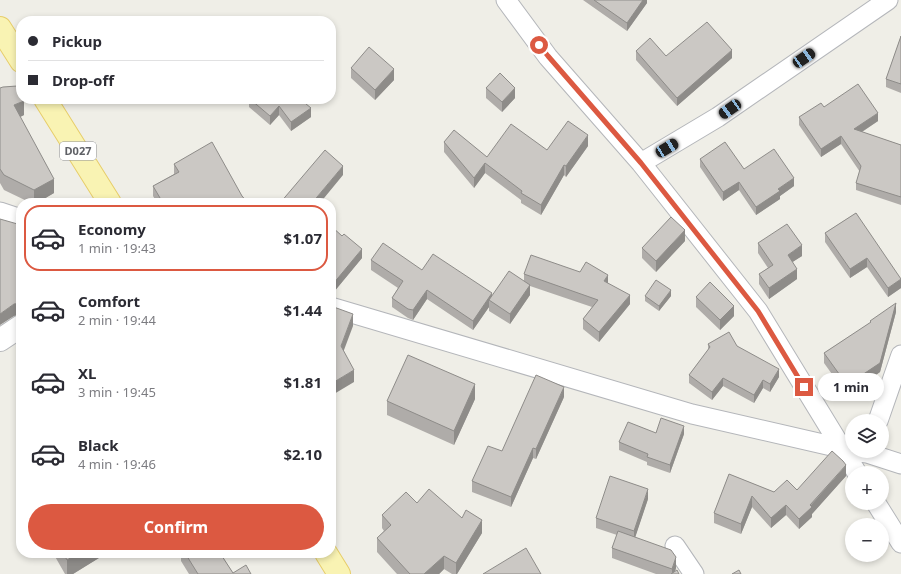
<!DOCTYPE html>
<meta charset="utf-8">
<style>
body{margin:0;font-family:"Noto Sans",sans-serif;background:#f7f7f7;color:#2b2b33;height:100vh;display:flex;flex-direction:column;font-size:15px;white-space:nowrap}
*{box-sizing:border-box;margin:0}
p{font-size:13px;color:#7c7c81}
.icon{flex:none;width:22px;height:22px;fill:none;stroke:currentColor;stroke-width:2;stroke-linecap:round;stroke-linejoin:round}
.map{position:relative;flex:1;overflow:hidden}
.details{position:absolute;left:16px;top:198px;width:320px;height:360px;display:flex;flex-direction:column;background:#fff;border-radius:16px;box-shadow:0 2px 6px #0003}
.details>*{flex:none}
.banner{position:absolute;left:16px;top:16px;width:320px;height:88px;border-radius:16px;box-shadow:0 2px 6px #0003;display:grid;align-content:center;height:88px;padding:0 12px;background:#fff}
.controls{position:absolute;left:845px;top:414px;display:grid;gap:8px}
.controls a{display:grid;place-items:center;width:44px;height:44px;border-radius:50%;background:#fff;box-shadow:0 2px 6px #0003;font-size:20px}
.end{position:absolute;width:18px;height:18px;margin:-9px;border:5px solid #dc5941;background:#fff;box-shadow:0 0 0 2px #fff}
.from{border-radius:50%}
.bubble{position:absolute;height:28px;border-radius:14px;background:#fff;box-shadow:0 2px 6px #0003;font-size:13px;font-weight:700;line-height:28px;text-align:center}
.car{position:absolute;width:12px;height:24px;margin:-12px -6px;border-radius:5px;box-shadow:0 0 3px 1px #0007;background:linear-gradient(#222 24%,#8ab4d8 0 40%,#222 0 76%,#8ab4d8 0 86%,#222 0)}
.banner b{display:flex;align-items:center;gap:14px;height:38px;font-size:15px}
.banner b+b{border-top:1px solid #e1e1e2}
.banner i{width:10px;height:10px;background:#2b2b33}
ul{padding:7px 0 0;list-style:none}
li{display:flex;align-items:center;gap:12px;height:66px;margin:0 8px 6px;padding:0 4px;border:2px solid transparent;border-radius:16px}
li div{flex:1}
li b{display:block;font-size:15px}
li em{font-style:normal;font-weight:700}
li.active{border-color:#dc5941}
li>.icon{width:36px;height:36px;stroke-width:1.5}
.button{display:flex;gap:8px;margin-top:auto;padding:8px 12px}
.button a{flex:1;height:46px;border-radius:24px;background:#dc5941;color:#fff;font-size:16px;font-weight:700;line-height:46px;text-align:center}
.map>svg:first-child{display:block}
</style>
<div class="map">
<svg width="901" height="574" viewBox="0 0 901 574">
<rect width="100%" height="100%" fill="#efeee7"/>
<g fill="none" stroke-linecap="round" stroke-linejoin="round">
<!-- minor casing -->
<g stroke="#b4b6ba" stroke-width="21">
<path id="minor" d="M506 0 548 57 641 163 758 311 857 473
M641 163 718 117 888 0
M0 212 21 219
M331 307 692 414 849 450
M878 421 901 355
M853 451 867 453 901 464
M876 503 901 543
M675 546 694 574"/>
</g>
<!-- tertiary casing -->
<g stroke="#b4b6ba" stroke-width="24">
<path id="tertiary" d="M0 340 21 326"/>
</g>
<!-- primary casing -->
<g stroke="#e7cd69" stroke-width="24">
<path id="primary" d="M0 28 21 61
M45 99 110 203
M326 553 339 574"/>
</g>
<!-- minor -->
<use href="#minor" stroke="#fff" stroke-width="19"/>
<!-- tertiary -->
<use href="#tertiary" stroke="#fff" stroke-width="22"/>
<!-- primary -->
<use href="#primary" stroke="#f9f3b3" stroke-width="22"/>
</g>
<!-- wall -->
<path fill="#afaca9" d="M583 0H647V3L627 31Z
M901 36V93L886 87V79Z
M636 51 666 56 732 58 677 106 636 60Z
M351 68 394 80 375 100 351 78Z
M0 88 24 115 20 117 54 193 37 203H31L4 190 0 183Z
M486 88 515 98 502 112 486 98Z
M249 99H300L311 117 291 131 279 115 270 125 249 107Z
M824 107 878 121 862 132 901 145V205L856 190V183L860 172 841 144 821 157 799 125V117Z
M444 142 487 157 547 150 588 146 566 177 564 175 541 215 521 203V200L485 173 474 188 444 152Z
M700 159 744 169 794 186 780 196V199L756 215 739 190 723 201 700 167Z
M174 164 242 196 248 203H157L153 196V186L174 174Z
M856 213 901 288 888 297 867 267 850 278 825 242V233Z
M331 226 362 258 333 293 331 292Z
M685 241 656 272 642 258V248Z
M758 243 802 256 792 262 797 279 769 299 759 284V274L768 268 758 253Z
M371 260 422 270 492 297 524 281V274L608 283 630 304 599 342 583 329V319L592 307 530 286V295L510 324 489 311V307L473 330 427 299 413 320 408 318 392 307V298L398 288 371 270Z
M645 296H671L659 311 645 301Z
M696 297 734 316 720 330 696 307Z
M896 312 880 372 847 395 824 363V353L870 323V321Z
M708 344 737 346 779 377 770 392 763 388 754 403 723 386 712 400 689 383V375L708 350Z
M564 397 536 459 533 458 511 507 472 492V481L502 451Z
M475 399 454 445 387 415V401Z
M656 433 684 434 670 473 647 465V462L619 450V442Z
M729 474 774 492 797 490 846 476 812 514V517L799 529 786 515 771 528 752 507 741 534 714 523V513Z
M648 499 635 537 676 568 675 572 679 574H656L612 558V548L617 535 596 528V518Z
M417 503 462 518 482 533 457 574H452L444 569 439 574H397L377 552V538L384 531 382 528V515Z
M53 553H107L73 574H65Z
M181 553H220L233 573 251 574H189L181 561Z"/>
<!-- shaded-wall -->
<path fill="#8e8c89" d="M643 0H647V3L627 31V23Z
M732 50V58L677 106V98Z
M394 69V80L375 100V90Z
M515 88V98L502 112V102Z
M24 101V115L14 120V105Z
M279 106V115L270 125V116Z
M311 108V117L291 131V122Z
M878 113V121L854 137V129Z
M588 135V146L566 177V166Z
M841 136V144L821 157V149Z
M485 163V173L474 188V178Z
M564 165V175L541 215V205Z
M343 166V175L320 203H312Z
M794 178V186L780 196V199L756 215V207L778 189Z
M54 179V193L37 203H34V190Z
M739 182V190L723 201V192Z
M685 230V241L656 272V261Z
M802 245V256L788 265V255Z
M362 249V258L333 293V284Z
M867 258V267L850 278V269Z
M797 269V279L769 299V288Z
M608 275V284L604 281Z
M901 279V288L888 297V288Z
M530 285V295L510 324V314Z
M427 290V299L413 320V310Z
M671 290V296L659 311V306Z
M492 293V302L489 300V307L473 330V321Z
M630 295V304L599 342V332Z
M21 302V314L14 316 0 325V314L14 304Z
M896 303V312L880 372 847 395V385Z
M734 306V316L720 330V320Z
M353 314V326L341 358V346Z
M779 369V377L770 392V384Z
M354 370V382L334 394 331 406V394L334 382Z
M723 378V386L712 400V392Z
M763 380V388L754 403V395Z
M475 384V399L454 445V431Z
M564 387V397L536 459V449Z
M684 426V434L670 473V465Z
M533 448V458L511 507V497Z
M846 465V476L812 514V517L799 529V519Z
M648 489V499L634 541V531Z
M752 496V507L741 534V524Z
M786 505V515L771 528V518Z
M482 520V533L457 574H456V563Z
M79 553H107L73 574H67V560Z
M444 556V569L439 574H424Z
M676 557V568L674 574H672V569Z"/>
<!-- building -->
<path fill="#cbc8c4" stroke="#8e8c89" d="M594 0H643L627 23Z
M707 22 732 50 677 98 636 51 650 38 666 56Z
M901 36V84L886 79Z
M369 47 394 69 375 90 351 68Z
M500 73 515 88 502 102 486 88Z
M858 84 878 113 854 129 901 145V197L856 183 861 166 841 136 821 149 799 117 821 103 824 107Z
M17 86 21 94V99H23L24 101 14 105 54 179 34 190 4 175 0 169V88L3 87Z
M250 99H300L311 108 291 122 279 106 270 116Z
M568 121 588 135 566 166 564 165 541 205 521 193 522 191 485 163 474 178 444 142 454 130 487 157 511 124 547 150Z
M212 142 242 196 248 203H163L153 186 179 172 174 164Z
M725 142 744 169 774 149 794 178 778 189 780 191 756 207 739 182 723 192 700 159Z
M325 150 343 166 312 203H280Z
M856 213 901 279 888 288 867 258 850 269 825 233Z
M671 217 685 230 656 261 642 248Z
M0 219 21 225V303L14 304 0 314Z
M787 224 802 245 788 255 797 269 769 288 759 274 773 265 758 243Z
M331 226 342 236 344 234 362 249 333 284 331 282Z
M383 243 422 270 433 254 492 293 473 321 427 290 413 310 408 309 392 298 403 281 371 260Z
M531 255 580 272 586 262 608 275 604 281 630 295 599 332 583 319 598 300 524 274Z
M509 271 530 285 510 314 489 300Z
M656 280 671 290 659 306 645 296Z
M710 282 734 306 720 320 696 297Z
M896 303 880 363 847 385 824 353 871 322 870 321Z
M331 306 353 314 341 346 354 370 334 382 331 394Z
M729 332 737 346 779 369 770 384 763 380 754 395 723 378 712 392 689 375 710 347 708 344Z
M408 355 475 384 454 431 387 401Z
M536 375 564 387 536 449 533 448 511 497 472 481 488 446 502 451Z
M661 418 684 426 670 465 647 457 648 454 619 442 628 422 656 433Z
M832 451 843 461 846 465 810 505 812 507 799 519 786 505 771 518 752 496 741 524 714 513 729 474 774 492 787 480 797 490Z
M610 476 648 489 634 531 596 518Z
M429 489 462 518 466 510 482 520 456 563 444 556 424 574H410L377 538 391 525 382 515 406 492 417 503Z
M618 531 671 550 676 557 672 569 612 548Z
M526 548 541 574H483Z
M63 553H79L67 560Z
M185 553H220L233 573 246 565 251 574H198Z
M677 570 679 574H671Z
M739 570 741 574H732Z"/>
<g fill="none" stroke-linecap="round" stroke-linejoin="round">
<!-- route -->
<path stroke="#dc5941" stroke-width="5" d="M539 45 548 56 641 163 758 311 804 387"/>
</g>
<g text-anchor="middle" stroke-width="3" stroke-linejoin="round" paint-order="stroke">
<!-- shield labels -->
<rect fill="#fff" stroke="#8f9094" stroke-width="1" x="60" y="142" width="36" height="18" rx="3"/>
<g font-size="11" font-weight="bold" fill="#5f6166">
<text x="78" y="155">D027</text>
</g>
</g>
</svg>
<div class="controls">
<a><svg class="icon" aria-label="layers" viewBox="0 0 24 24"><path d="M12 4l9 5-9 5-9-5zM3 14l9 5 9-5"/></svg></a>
<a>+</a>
<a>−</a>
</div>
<i class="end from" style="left:539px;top:45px"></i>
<i class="end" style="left:804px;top:387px"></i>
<div class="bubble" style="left:818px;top:373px;width:66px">1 min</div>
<i class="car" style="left:804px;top:58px;rotate:56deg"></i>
<i class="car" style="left:730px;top:109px;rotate:235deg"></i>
<i class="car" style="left:667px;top:148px;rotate:59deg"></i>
<div class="banner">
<b><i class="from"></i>Pickup</b>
<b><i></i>Drop-off</b>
</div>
<section class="details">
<ul>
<li class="active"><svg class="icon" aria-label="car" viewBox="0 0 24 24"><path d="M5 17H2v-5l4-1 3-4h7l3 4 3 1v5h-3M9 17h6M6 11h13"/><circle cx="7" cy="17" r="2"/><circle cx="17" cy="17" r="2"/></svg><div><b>Economy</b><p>1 min · 19:43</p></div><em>$1.07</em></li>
<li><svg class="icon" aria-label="car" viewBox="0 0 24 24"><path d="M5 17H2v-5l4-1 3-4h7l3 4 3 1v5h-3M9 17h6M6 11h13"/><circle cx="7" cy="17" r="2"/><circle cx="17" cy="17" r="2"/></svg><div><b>Comfort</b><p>2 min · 19:44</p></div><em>$1.44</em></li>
<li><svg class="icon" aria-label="car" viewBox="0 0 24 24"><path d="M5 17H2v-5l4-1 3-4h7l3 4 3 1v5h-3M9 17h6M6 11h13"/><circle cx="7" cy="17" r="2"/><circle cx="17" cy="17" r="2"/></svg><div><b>XL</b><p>3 min · 19:45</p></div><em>$1.81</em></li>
<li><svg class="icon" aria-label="car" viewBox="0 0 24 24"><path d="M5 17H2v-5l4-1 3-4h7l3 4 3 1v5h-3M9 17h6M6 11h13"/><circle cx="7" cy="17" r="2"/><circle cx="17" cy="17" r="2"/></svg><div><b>Black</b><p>4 min · 19:46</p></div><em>$2.10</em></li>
</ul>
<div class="button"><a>Confirm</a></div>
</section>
</div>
